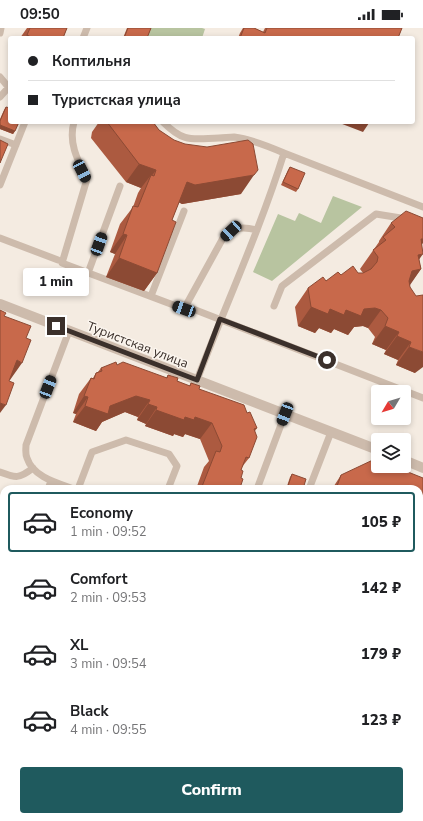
<!DOCTYPE html>
<meta charset="utf-8">
<style>
body{margin:0;font-family:"Nunito Sans",sans-serif;background:#f6f6f6;color:#202124;height:100vh;display:flex;flex-direction:column;font-size:15px;white-space:nowrap}
*{box-sizing:border-box;margin:0}
p{font-size:13px;color:#757577}
.icon{flex:none;width:22px;height:22px;fill:none;stroke:currentColor;stroke-width:2;stroke-linecap:round;stroke-linejoin:round}
.map{position:relative;flex:1;overflow:hidden}
.sheet{position:absolute;left:0px;top:457px;width:423px;height:336px;display:flex;flex-direction:column;background:#fff;border-radius:12px 12px 0 0;box-shadow:0 2px 6px #0003}
.sheet>*{flex:none}
.banner{position:absolute;left:8px;top:8px;width:407px;height:88px;border-radius:4px;box-shadow:0 2px 6px #0003;display:grid;align-content:center;height:88px;padding:0 20px;background:#fff}
.needle{width:26px;rotate:232deg}
.controls{position:absolute;left:371px;top:357px;display:grid;gap:8px}
.controls a{display:grid;place-items:center;width:40px;height:40px;border-radius:4px;background:#fff;box-shadow:0 2px 6px #0003;font-size:20px}
.end{position:absolute;width:18px;height:18px;margin:-9px;border:5px solid #3b302b;background:#fff;box-shadow:0 0 0 2px #fff}
.from{border-radius:50%}
.bubble{position:absolute;height:28px;border-radius:4px;background:#fff;box-shadow:0 2px 6px #0003;font-size:13px;font-weight:800;line-height:28px;text-align:center}
.car{position:absolute;width:12px;height:24px;margin:-12px -6px;border-radius:5px;box-shadow:0 0 3px 1px #0007;background:linear-gradient(#222 24%,#8ab4d8 0 40%,#222 0 76%,#8ab4d8 0 86%,#222 0)}
.banner b{display:flex;align-items:center;gap:14px;height:38px;font-size:15px}
.banner b+b{border-top:1px solid #e0e0e0}
.banner i{width:10px;height:10px;background:#202124}
ul{padding:7px 0 0;list-style:none}
li{display:flex;align-items:center;gap:12px;height:60px;margin:0 8px 6px;padding:0 12px;border:2px solid transparent;border-radius:4px}
li div{flex:1}
li b{display:block;font-size:15px}
li em{font-style:normal;font-weight:800}
li.selected{border-color:#1f5a5e}
li>.icon{width:36px;height:36px;stroke-width:1.5}
.button{display:flex;gap:8px;margin-top:auto;padding:8px 20px}
.button a{flex:1;height:46px;border-radius:4px;background:#1f5a5e;color:#fff;font-size:16px;font-weight:800;line-height:46px;text-align:center}
.status{display:flex;justify-content:space-between;align-items:center;height:28px;padding:0 20px;background:#fff;direction:ltr}
.status svg{height:11px;fill:currentColor}
.map>svg:first-child{display:block}
</style>
<div class="status"><b>09:50</b><svg viewBox="0 0 49 12"><path d="M0 12V9h3v3zM5 12V6h3v6zM10 12V3h3v9zM15 12V0h3v12zM26 1h20v11H26zM47 4h2v5h-2z"/></svg></div>
<div class="map">
<svg width="423" height="793" viewBox="0 0 423 793">
<rect width="100%" height="100%" fill="#f4ebe1"/>
<!-- green -->
<path fill="#b8c4a0" d="M150 0H202L205 1 202 10H146Z
M333 168 362 179 272 253 253 244 278 186 295 193 299 185 321 195Z
M419 568 423 570V597L419 595Z
M216 789H249L248 793H215Z"/>
<g fill="none" stroke-linecap="round" stroke-linejoin="round">
<!-- service -->
<path stroke="#cdbbac" stroke-width="7" d="M0 5 1 0
M83 10 87 0
M0 49 10 61
M0 69 8 60
M74 94C68 115 78 133 87 151L62 235 184 281 223 210C235 199 242 198 257 202
M163 94C184 115 191 111 219 110 224 110 229 109 234 109 251 111 268 118 284 125 260 202 226 276 197 352
M0 111 16 117
M284 125 423 179
M0 157 25 94
M0 210 58 232
M88 245 120 158
M151 268 184 183
M274 278 282 258 376 186 407 191 423 200
M193 281 423 370
M69 303 26 417C26 421 25 426 27 430 33 449 57 455 74 461
M0 444C16 450 19 451 33 440
M48 461 51 453
M78 461 92 424 126 412 169 426 177 438 168 461
M257 461 285 386
M309 461 331 404
M419 529 423 531
M0 585 4 573
M0 676 4 689
M0 789 2 793
M46 789 48 793
M164 793 165 789
M285 793H304"/>
<!-- minor -->
<path stroke="#cdbbac" stroke-width="10" d="M0 276 378 422
M404 432 423 440"/>
</g>
<!-- wall -->
<path fill="#ac5a40" d="M27 0H67L63 10H20Z
M127 0H151L147 10H123Z
M243 0H254L263 4 265 0H402L398 10H238L240 5Z
M6 79 15 103 13 106 0 101V91L4 82Z
M99 94H153L159 102 241 166 182 176 179 174 172 192 157 245 144 263 106 249 115 226 110 224 120 196 133 179 138 165 141 160 126 154 91 110 92 104Z
M290 139 298 161 296 164 281 157 288 142Z
M391 195 422 217 419 232 421 241 409 257 415 345 396 337 398 332 384 326 386 322 372 316 375 309 368 300 363 298 354 299 348 307 334 301 331 305 319 300 315 305 298 298 295 279 308 260 341 247 363 245 360 241 379 214V213Z
M117 337 166 350 168 347 177 353 189 358 191 355 199 361 247 385 257 400 255 403 249 430 242 439 241 442 239 461H196L204 439 209 433 200 411 185 406 183 409 174 406 173 408 145 398 146 396 137 392 138 389 125 384 102 394 96 403 73 394 76 386 73 385 79 366 91 350H93L96 345 98 344 101 340Z
M292 446 303 461H286L290 449Z
M341 447 419 461H332Z
M423 628V710L419 705V631Z
M112 789H146L145 793H111Z
M395 789H419L423 793H394Z"/>
<!-- shaded-wall -->
<path fill="#8c4a34" d="M27 7 33 10H25Z
M337 94H365L369 95 363 104Z
M0 97 15 103 13 106 0 101Z
M139 136 156 142 148 153 151 147 141 160 126 154Z
M254 147 241 166 182 176 174 172 187 154Z
M123 206 127 207 115 226 110 224Z
M421 211H423V215L413 229Z
M423 226 410 244 418 227Z
M119 230 157 245 144 263 106 249Z
M421 241 408 260 399 261 412 243Z
M311 279 346 282 375 280 381 282 368 300 363 298 354 299 348 307 334 301 331 305 319 300 315 305 298 298Z
M385 298 399 304 386 322 372 316Z
M397 308 411 314 398 332 384 326Z
M409 319 423 324V339L415 345 396 337Z
M17 332 22 335 10 352 5 350Z
M84 368 88 369 76 386 73 385Z
M136 368 150 372 138 389 125 384 102 394 96 403 73 394 85 378H110Z
M0 375 6 377 0 385Z
M148 376 157 379 146 396 137 392Z
M156 382 185 389H195L212 395 200 411 185 406 183 409 174 406 173 408 145 398Z
M419 481 423 483V504L419 502Z
M419 688 423 690 419 695Z
M114 789H130L126 793H112Z"/>
<!-- building -->
<path fill="#c8694b" stroke="#8c4a34" d="M30 0H67L63 10H33L27 7Z
M128 0H151L147 10H124Z
M244 0H254L265 5 267 0H402L398 10H240Z
M6 79 10 80V94H19L15 103 0 97V93Z
M107 94H153L159 102 174 112 185 116 207 119 248 112 253 116 258 142 254 147 195 157 187 154 172 192 176 194 157 245 119 230 127 207 123 206 133 178 138 179 151 147 154 148 156 142 139 136Z
M0 112 8 116 0 135Z
M290 139 305 145 298 161 283 154Z
M406 183 423 190V211H421L423 226 418 227 421 241 412 243 409 253 410 259 416 268 423 267V324L409 319 411 314 397 308 399 304 385 298 388 290 381 282 375 280 364 281 361 288 346 282 344 287 330 281 328 286 311 279 308 260 323 249 326 253 338 244 341 247 353 238 358 245H363L371 241 377 234 378 229 373 222 386 212 383 209 395 199 391 195Z
M0 282 6 285 4 288 31 298 26 310 31 312 22 335 17 332 9 353 14 355 6 377 0 375V376Z
M116 334 117 337 123 334 167 350 168 347 178 350 177 353 190 358 191 355 200 358 199 361 244 377 247 385 250 384 257 400 254 401 257 409 249 430 246 429 241 442 243 443 241 450 243 451 240 460 237 459 236 461H201L216 423 220 424 222 418 212 395 195 389 194 392 185 389 184 392 156 382 157 379 148 376 150 372 136 368 110 378 108 386 85 378 88 369 84 368 91 350 94 351 96 345 102 343 101 340Z
M375 431 378 432V438H393L423 450V483L419 481V461H336L341 447Z
M292 446 306 451 303 461H287Z
M423 628V690L419 688V631Z
M423 746V793H397L398 789H419V747L421 748Z
M132 789H146L145 793H127L128 791 130 792Z
M177 789H195L194 793H176Z"/>
<g fill="none" stroke-linecap="round" stroke-linejoin="round">
<!-- route -->
<path stroke="#3b302b" stroke-width="5" d="M56 298 197 352 220 291 327 332"/>
</g>
<g text-anchor="middle" stroke-width="3" stroke-linejoin="round" paint-order="stroke">
<!-- street labels -->
<g font-size="13" fill="#3b302b" stroke="#fbf5ee">
<text transform="translate(138 316) rotate(21)" y="5">Туристская улица</text>
</g>
</g>
</svg>
<div class="controls">
<a><svg class="needle" viewBox="-14 -14 28 28"><path d="M0-13l5 13h-10z" fill="#e53935"/><path d="M0 13l5-13h-10z" fill="#757577"/></svg></a>
<a><svg class="icon" aria-label="layers" viewBox="0 0 24 24"><path d="M12 4l9 5-9 5-9-5zM3 14l9 5 9-5"/></svg></a>
</div>
<i class="end from" style="left:327px;top:332px"></i>
<i class="end" style="left:56px;top:298px"></i>
<div class="bubble" style="left:23px;top:240px;width:66px">1 min</div>
<i class="car" style="left:82px;top:143px;rotate:153deg"></i>
<i class="car" style="left:231px;top:203px;rotate:227deg"></i>
<i class="car" style="left:99px;top:216px;rotate:20deg"></i>
<i class="car" style="left:184px;top:281px;rotate:290deg"></i>
<i class="car" style="left:48px;top:359px;rotate:21deg"></i>
<i class="car" style="left:285px;top:386px;rotate:201deg"></i>
<div class="banner">
<b><i class="from"></i>Коптильня</b>
<b><i></i>Туристская улица</b>
</div>
<section class="sheet">
<ul>
<li class="selected"><svg class="icon" aria-label="car" viewBox="0 0 24 24"><path d="M5 17H2v-5l4-1 3-4h7l3 4 3 1v5h-3M9 17h6M6 11h13"/><circle cx="7" cy="17" r="2"/><circle cx="17" cy="17" r="2"/></svg><div><b>Economy</b><p>1 min · 09:52</p></div><em>105 ₽</em></li>
<li><svg class="icon" aria-label="car" viewBox="0 0 24 24"><path d="M5 17H2v-5l4-1 3-4h7l3 4 3 1v5h-3M9 17h6M6 11h13"/><circle cx="7" cy="17" r="2"/><circle cx="17" cy="17" r="2"/></svg><div><b>Comfort</b><p>2 min · 09:53</p></div><em>142 ₽</em></li>
<li><svg class="icon" aria-label="car" viewBox="0 0 24 24"><path d="M5 17H2v-5l4-1 3-4h7l3 4 3 1v5h-3M9 17h6M6 11h13"/><circle cx="7" cy="17" r="2"/><circle cx="17" cy="17" r="2"/></svg><div><b>XL</b><p>3 min · 09:54</p></div><em>179 ₽</em></li>
<li><svg class="icon" aria-label="car" viewBox="0 0 24 24"><path d="M5 17H2v-5l4-1 3-4h7l3 4 3 1v5h-3M9 17h6M6 11h13"/><circle cx="7" cy="17" r="2"/><circle cx="17" cy="17" r="2"/></svg><div><b>Black</b><p>4 min · 09:55</p></div><em>123 ₽</em></li>
</ul>
<div class="button"><a>Confirm</a></div>
</section>
</div>
